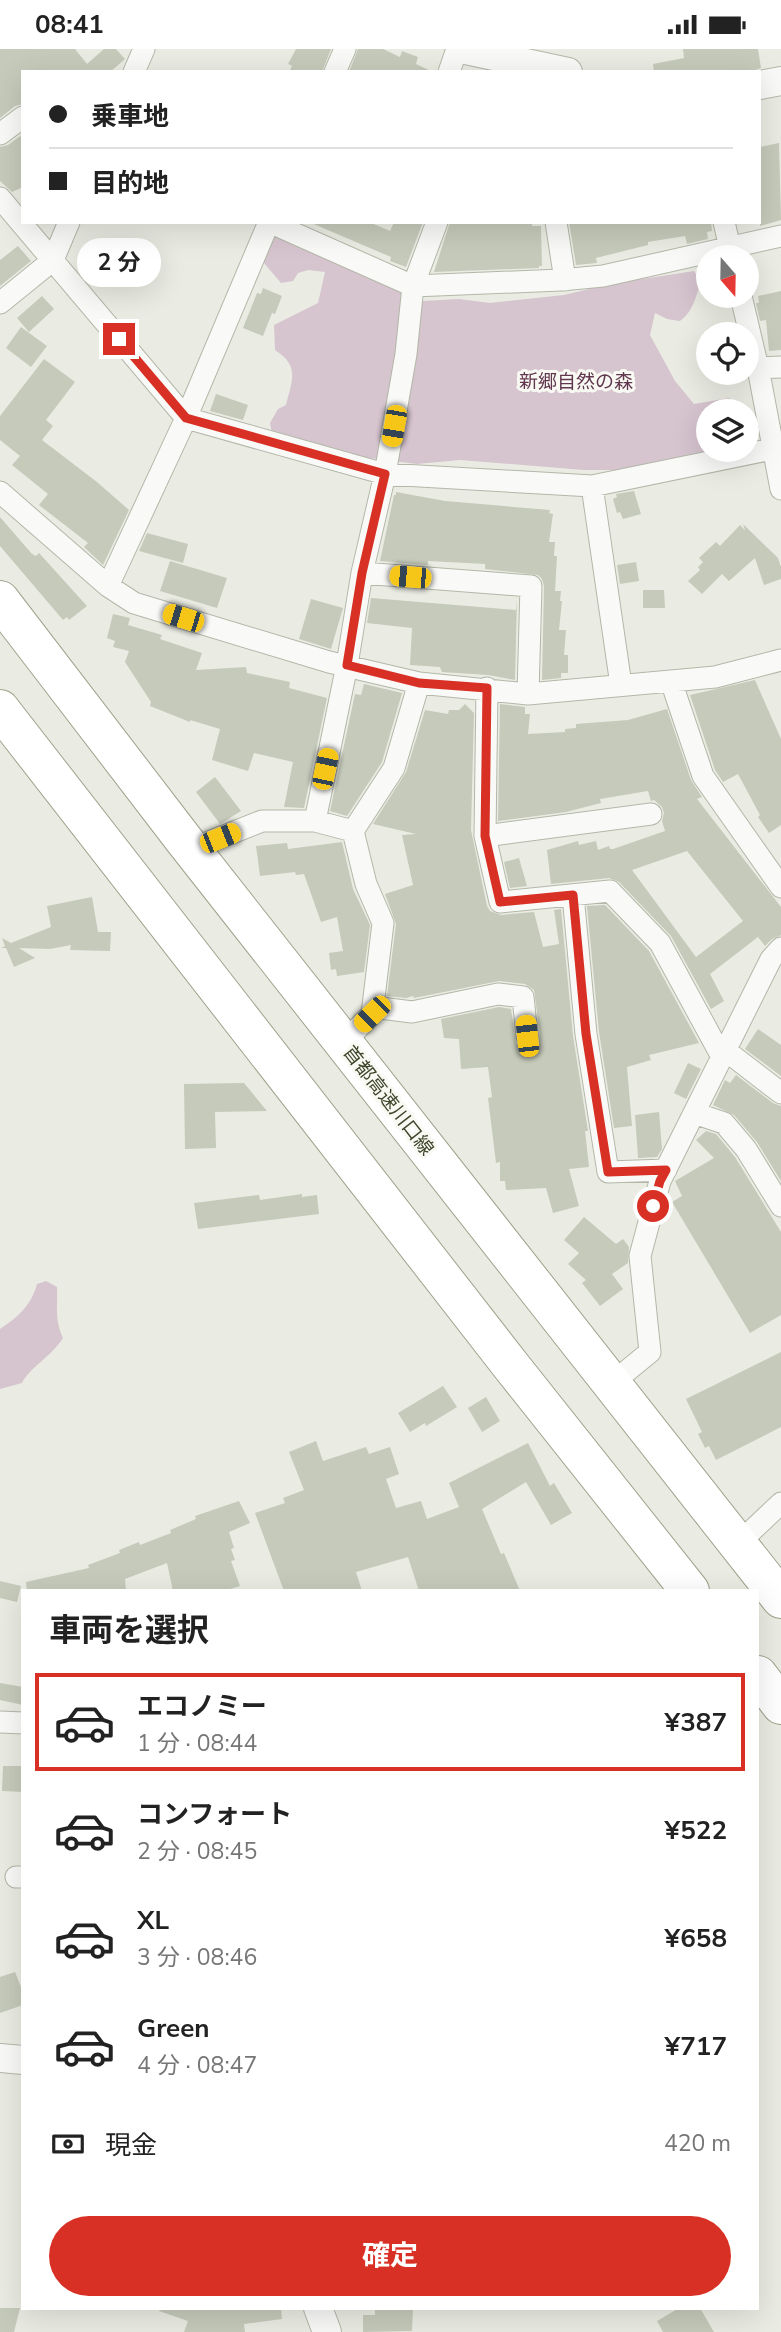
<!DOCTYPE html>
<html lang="ja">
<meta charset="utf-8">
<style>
body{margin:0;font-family:"Nunito Sans","Noto Sans JP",sans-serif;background:#f6f6f6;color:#222;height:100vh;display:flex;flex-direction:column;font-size:26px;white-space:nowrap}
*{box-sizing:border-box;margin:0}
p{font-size:23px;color:#767676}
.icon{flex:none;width:38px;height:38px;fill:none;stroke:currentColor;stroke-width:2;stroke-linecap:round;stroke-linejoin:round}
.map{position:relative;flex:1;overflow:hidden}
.drawer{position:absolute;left:21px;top:1540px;width:738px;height:721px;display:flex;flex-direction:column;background:#fff;border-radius:0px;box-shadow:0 7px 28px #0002}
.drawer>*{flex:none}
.banner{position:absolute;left:21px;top:21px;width:740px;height:154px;border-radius:0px;box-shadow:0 7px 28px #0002;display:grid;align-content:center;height:154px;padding:0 28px;background:#fff}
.needle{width:46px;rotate:160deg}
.controls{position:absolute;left:696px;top:196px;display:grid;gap:14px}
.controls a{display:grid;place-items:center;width:63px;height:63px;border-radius:50%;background:#fff;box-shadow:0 7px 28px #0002;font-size:35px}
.end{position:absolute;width:32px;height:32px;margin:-16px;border:9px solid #d93025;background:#fff;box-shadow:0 0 0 4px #fff}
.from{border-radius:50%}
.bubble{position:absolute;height:49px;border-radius:24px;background:#fff;box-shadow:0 7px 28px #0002;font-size:23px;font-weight:700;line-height:49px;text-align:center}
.car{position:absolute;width:21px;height:42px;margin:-21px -10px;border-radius:9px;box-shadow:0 0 5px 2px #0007;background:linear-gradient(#f5c518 24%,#345 0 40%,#f5c518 0 76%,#345 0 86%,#f5c518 0)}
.banner b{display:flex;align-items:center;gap:24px;height:66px;font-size:26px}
.banner b+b{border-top:2px solid #e0e0e0}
.banner i{width:18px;height:18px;background:#222}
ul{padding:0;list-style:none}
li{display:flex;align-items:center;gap:21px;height:98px;margin:0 14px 10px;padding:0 14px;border:4px solid transparent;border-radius:0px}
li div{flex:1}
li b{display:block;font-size:26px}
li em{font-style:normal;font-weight:700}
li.on{border-color:#d93025}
li>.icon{width:63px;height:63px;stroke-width:1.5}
h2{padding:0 28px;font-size:32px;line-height:84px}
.pay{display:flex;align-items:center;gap:18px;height:77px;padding:0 28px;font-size:26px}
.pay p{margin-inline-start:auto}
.cta{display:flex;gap:14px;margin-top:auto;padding:14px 28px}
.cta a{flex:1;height:80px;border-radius:42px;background:#d93025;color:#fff;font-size:28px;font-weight:700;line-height:80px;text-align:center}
.status{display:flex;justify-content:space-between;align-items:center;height:49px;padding:0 35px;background:#fff;direction:ltr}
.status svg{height:19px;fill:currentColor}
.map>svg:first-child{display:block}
</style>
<div class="status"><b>08:41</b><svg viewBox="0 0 49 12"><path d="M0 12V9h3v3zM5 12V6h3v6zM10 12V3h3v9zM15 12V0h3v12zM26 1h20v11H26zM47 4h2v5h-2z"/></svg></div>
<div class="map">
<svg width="781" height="2283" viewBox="0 0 781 2283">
<rect width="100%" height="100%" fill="#eaece3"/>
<!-- green -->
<path fill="#d6c4cf" d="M277 185 423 252 459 250 490 254 564 246 610 235 694 222 701 233C696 247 693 263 680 272L667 270 655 264 650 286 675 332 694 355 729 349 744 362H709V401H718L637 421H584L460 411 417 415 362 408 272 384 270 374 278 360 286 356C292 331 300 317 275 301L274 276 318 254 325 223 308 221 298 224 293 232 281 234 264 214 266 204Z
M46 1232 57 1238C58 1259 54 1269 63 1289 51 1308 30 1318 22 1334L0 1340V1280C18 1268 31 1257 37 1235Z"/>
<!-- building -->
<path fill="#c5caba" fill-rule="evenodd" d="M0 0H75L87 15 104 0H116L125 10 110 23H23V55L15 57 0 69Z
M296 0H331L322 23H289L292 17 288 15Z
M358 0H383L400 8 402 2 418 8 416 15 433 23H349Z
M683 0H758L761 19 750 23H654L653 15 684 9Z
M23 85V138L12 143 0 132V98L8 96Z
M779 94 781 171 760 177V98Z
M309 173H369L390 182 394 173H423L406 218 390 212 391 208Z
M450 173H532V177H541L542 217H539V219L434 223Z
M569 173H711L712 182 707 183 708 190 687 195 685 187 648 193V196L596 209 597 214 576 216Z
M18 197 31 212 0 237V211Z
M263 239 282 247 275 265 272 264 263 287 243 279 257 244 261 245Z
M781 242V301L769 302 766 271 760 272 756 254H759L758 247Z
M42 247 54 260 29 283 17 269Z
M21 278 47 297 31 318 6 299Z
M44 310 75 333 46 371 53 377 42 391 97 433 129 461 103 516 84 498 88 494 39 456 48 445 12 416 20 407 0 391V367Z
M216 345 248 356 243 371 210 362Z
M634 442 641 465 623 470 620 463 617 464 613 450 617 448 616 445Z
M396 443 445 452 550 461 549 464 553 465 549 493H555L554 507H557L555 542H561L560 552H562L559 581H566L564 606H568V624H561V629L542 631 544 537 542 530 538 526 485 520V515L428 512V516L380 512 394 446H396Z
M0 468 32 505 36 507 39 504 87 557 69 571 67 568 63 571 0 497Z
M743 475 778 509 781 518V530L764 536 755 509 729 532 722 525 702 545 688 532 700 521 698 518 703 513 699 509 716 493 720 497 740 476 745 481Z
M147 484 188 495 183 514 139 502Z
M170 512 227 529 217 559 160 542Z
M636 513 639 532 620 535 617 516Z
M643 541H664L665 559H643Z
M371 549 516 561 517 551 515 631 488 626 442 623 440 618 410 616 412 579 367 574Z
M311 550 343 559 331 600 299 590Z
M113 565 130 569 128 576 162 586 160 590 202 604 196 621 246 618 247 624 290 633 289 639 327 649 304 759 284 758 293 713 254 704 248 722 212 711 220 680 190 671V673L150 657 151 653 125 613 129 602 113 598 115 592 107 589Z
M755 631 781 690V776L769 784 758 768 760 766 738 725 723 733 715 721 690 646Z
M364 635 402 644 382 713 347 767 330 762 355 645 361 646Z
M465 655 474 664 471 781 487 857 490 862 501 866 534 863 543 898 559 895 554 861 561 860 573 987 588 1082H585L589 1118 569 1120 579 1157 553 1164 546 1139 506 1141 505 1132H500V1113L496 1114 488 1049 492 1048 488 1018 461 1020 459 990 444 989 441 970 499 958 511 960 516 994 522 999 529 1000 535 997 540 986 534 941 525 935 499 932 414 949 413 947 406 949 387 947 396 875 385 845 413 836 402 786 416 785 373 775 406 723 425 661 448 665 449 661H459Z
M500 655 525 658V665H530L528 685 565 683V680L576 679V675L628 671 667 660 691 731 702 748 697 750 781 858V886L772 890 765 897 758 888 710 925 724 952 711 960 671 887 619 833 609 829 551 835 547 801 578 792 579 796 596 792 598 801 609 797 610 800H613L665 782 662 772 664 764 662 758 654 751 651 752 648 742 600 750 601 754 566 763 498 772ZM687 802 743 872 696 908 632 821Z
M215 728 241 762 220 775 196 743Z
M342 793 353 840 370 876 364 923 337 927 336 920 331 921 329 904 343 902 337 868 321 873 304 825 296 826 295 823 260 827 256 797 287 794 288 800Z
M519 809 527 837 510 839 504 813Z
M92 848 98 883H111L110 902 70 901 71 896 50 900 19 899 35 909 14 918 6 899H1L5 897 2 889 11 894 51 878 47 857Z
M605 856 649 902 699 994 649 1006 651 1011 627 1018 632 1077 614 1079 599 983 587 857Z
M758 980 781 996V1027L745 1000Z
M688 1014 701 1020 686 1050 674 1044Z
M736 1026 773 1054 781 1057V1132L757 1093 734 1066 713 1056 725 1031 730 1034Z
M244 1034 267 1062 215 1063 216 1099 185 1100 184 1035Z
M659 1063 662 1100 657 1108 638 1109 635 1066Z
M706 1082 716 1085 735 1108 781 1183V1266L750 1284 672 1153 682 1147 675 1132 714 1109 696 1091Z
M302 1145V1148L317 1146 319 1165 198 1180 194 1154 259 1146 260 1151Z
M584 1168 616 1195 623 1190 629 1198 628 1214 612 1225 623 1240 600 1257 582 1234 586 1231 568 1215 579 1204 564 1191Z
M781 1303V1378L716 1411 709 1397 705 1399 698 1385 702 1383 686 1350Z
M443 1337 457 1358 426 1377 425 1374 410 1383 398 1364Z
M486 1348 500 1372 482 1383 468 1359Z
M316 1392 323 1412 366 1398 369 1405 390 1398 399 1425 386 1430 396 1459 421 1452 427 1470 459 1458 449 1434 528 1394 550 1437 554 1434 572 1464 551 1476 526 1433 482 1460 501 1505 504 1504 520 1542H419L408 1508 356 1523 362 1542H284L255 1464 285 1454 283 1449 304 1441 289 1403Z
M239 1452 250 1474 229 1483 234 1499 231 1500 235 1511 231 1512 240 1537 224 1542H173L167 1514 125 1530 126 1542H27L26 1533 89 1519 88 1516 120 1504 119 1501 139 1493 140 1496 171 1484 170 1481 196 1470 195 1467Z
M0 1532 21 1537 17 1553 0 1549Z
M0 1634 23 1638V1656L0 1651Z
M3 1717H23V1743L2 1742Z
M15 1923 23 1943V1956L0 1964V1928Z
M0 2259H20L14 2283H0Z
M160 2259H281L282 2270 244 2275 245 2283H184L188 2272 159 2262Z
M391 2259H413L412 2282 363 2283V2266H375V2261H391Z
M679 2259H700L714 2283H663L657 2272Z"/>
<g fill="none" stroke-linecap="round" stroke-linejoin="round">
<!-- minor casing -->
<g stroke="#b3b7a8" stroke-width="23">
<path id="minor" d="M134 23 144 0
M335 23 345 0
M449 23 457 0
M0 85 23 68
M0 149 186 369 385 425 592 437 772 400
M269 173 413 237 561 231 603 227 781 187
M556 173 565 231
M724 173 732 208
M741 247 758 319 781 440
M0 254 53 211 69 173
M758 319 781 318
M592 437 621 636
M0 443 108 537 134 554 329 613 419 634 528 645 715 628 781 611
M362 524 531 537 528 645
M108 537 186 369 269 173
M671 632 703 727 781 838
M487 639 485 787 500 853 610 842 660 894 722 1008
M315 772 347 616 362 524 385 425 406 305 413 237 437 173
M485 787 651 765
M199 797 262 772H315L353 782
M573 846 586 985 608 1123 666 1121
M373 958 412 963 498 945 523 948 527 987
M351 986 372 965 383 874 366 835 353 782 394 719 419 634
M725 1001 781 1044
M694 1064 724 1074 746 1100 781 1157
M617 1330 650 1303 640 1207 660 1132 771 910 781 899
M743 1490 781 1454
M0 1673 23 1674
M16 1828H23"/>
</g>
<!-- tertiary casing -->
<g stroke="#b3b7a8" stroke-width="30">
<path id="tertiary" d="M461 0 568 23
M760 36 781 32
M0 2009 23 2011
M318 2259 327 2283"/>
</g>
<!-- motorway casing -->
<g stroke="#9da38a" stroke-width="40">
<path id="motorway" d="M0 551 184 791 781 1550
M0 660 512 1318 690 1542
M758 1626 781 1656"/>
</g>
<!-- minor -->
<use href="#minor" stroke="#f9faf7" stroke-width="21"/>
<!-- tertiary -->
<use href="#tertiary" stroke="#f9faf7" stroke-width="28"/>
<!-- motorway -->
<use href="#motorway" stroke="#fff" stroke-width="38"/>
</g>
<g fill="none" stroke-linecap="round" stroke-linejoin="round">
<!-- route -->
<path stroke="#d93025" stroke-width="9" d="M119 290 186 369 385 425 362 524 347 616 419 634 487 639 485 787 500 853 573 846 586 985 608 1123 666 1121 660 1132 653 1157"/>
</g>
<g text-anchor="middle" stroke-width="6" stroke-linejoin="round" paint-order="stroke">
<!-- park labels -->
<g font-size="19" fill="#61374f" stroke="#f8f9f3">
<text x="576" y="339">新郷自然の森</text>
</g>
<!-- street labels -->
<g font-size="19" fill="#3e452a" stroke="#f8f9f3">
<text transform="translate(389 1051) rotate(52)" y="7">首都高速川口線</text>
</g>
</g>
</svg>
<div class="controls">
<a><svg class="needle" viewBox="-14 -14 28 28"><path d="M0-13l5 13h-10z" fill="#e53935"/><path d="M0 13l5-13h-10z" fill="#767676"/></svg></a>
<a><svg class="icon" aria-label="locate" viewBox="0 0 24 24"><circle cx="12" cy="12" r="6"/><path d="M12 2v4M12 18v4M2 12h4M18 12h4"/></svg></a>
<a><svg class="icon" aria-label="layers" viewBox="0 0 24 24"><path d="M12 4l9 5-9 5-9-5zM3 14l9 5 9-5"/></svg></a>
</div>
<i class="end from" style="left:653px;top:1157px"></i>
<i class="end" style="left:119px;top:290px"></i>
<div class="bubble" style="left:77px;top:189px;width:84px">2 分</div>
<i class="car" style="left:394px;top:377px;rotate:190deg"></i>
<i class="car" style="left:410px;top:528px;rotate:275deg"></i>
<i class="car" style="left:183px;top:569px;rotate:287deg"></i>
<i class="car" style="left:325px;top:720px;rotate:12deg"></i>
<i class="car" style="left:220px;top:789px;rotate:68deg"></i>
<i class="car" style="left:372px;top:965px;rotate:225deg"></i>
<i class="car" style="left:527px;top:987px;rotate:354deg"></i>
<div class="banner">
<b><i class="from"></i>乗車地</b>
<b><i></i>目的地</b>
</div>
<section class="drawer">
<h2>車両を選択</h2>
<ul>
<li class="on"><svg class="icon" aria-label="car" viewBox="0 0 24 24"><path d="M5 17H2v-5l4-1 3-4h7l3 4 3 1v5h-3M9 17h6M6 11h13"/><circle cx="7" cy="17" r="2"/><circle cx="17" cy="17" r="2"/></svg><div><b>エコノミー</b><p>1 分 · 08:44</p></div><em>¥387</em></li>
<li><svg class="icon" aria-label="car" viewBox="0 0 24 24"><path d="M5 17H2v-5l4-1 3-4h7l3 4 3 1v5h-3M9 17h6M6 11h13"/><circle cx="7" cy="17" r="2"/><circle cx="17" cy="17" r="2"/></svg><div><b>コンフォート</b><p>2 分 · 08:45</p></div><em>¥522</em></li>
<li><svg class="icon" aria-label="car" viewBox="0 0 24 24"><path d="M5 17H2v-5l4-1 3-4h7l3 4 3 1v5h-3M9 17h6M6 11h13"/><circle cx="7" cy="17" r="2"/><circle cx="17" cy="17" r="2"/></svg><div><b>XL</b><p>3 分 · 08:46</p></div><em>¥658</em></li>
<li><svg class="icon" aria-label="car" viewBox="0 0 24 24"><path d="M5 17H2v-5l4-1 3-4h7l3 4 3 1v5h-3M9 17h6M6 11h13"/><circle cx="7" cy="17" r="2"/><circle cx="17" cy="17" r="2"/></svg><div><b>Green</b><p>4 分 · 08:47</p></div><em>¥717</em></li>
</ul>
<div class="pay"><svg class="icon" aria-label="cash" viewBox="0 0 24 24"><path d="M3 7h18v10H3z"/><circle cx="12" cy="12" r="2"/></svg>現金<p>420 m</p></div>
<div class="cta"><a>確定</a></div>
</section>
</div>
